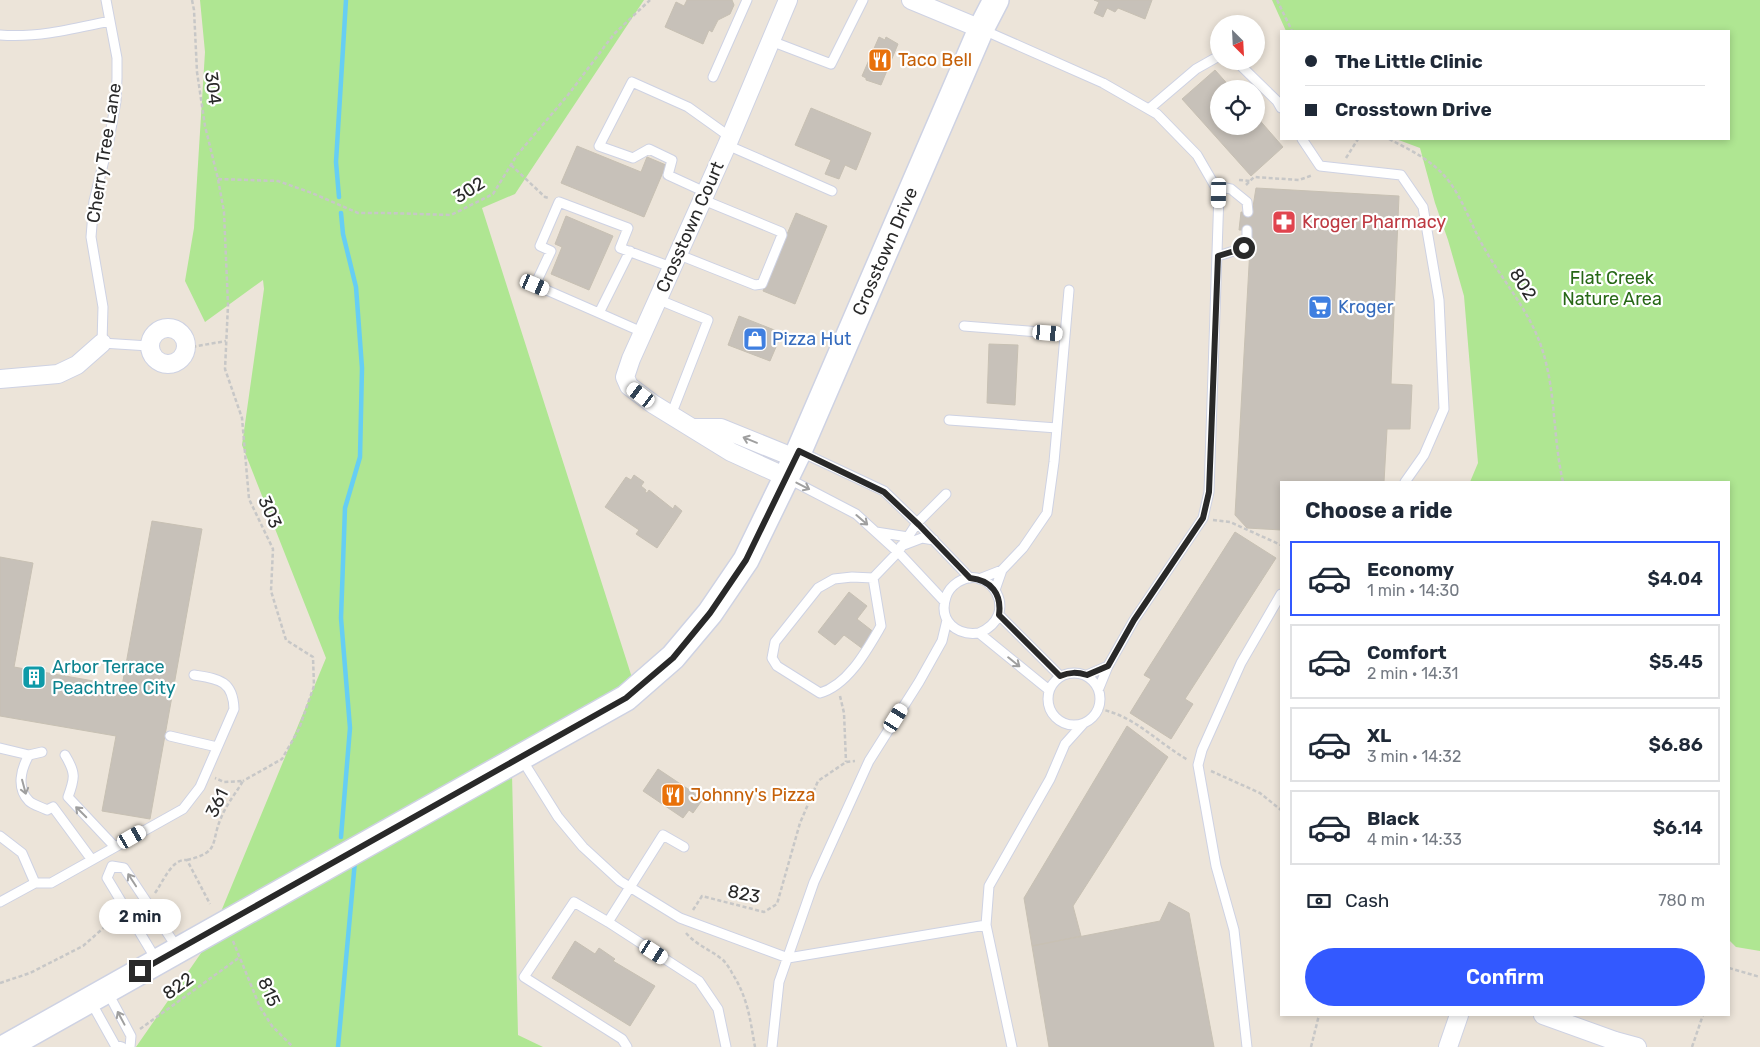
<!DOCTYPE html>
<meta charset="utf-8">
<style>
body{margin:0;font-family:Rubik,sans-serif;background:#f2f2f3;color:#1f2937;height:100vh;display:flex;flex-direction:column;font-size:19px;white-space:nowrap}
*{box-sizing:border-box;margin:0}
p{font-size:16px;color:#747a83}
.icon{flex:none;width:28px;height:28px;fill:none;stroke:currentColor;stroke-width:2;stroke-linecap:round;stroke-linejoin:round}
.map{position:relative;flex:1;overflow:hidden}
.drawer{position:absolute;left:1280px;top:481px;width:450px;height:535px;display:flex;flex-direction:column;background:#fff;border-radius:0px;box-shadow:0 2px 8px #0003}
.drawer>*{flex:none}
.hud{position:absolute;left:1280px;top:30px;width:450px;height:110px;border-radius:0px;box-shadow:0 2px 8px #0003;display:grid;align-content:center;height:110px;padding:0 25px;background:#fff}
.needle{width:32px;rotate:156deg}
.fabs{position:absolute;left:1210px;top:15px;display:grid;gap:10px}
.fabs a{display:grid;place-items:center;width:55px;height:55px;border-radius:50%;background:#fff;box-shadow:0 2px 8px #0003;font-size:25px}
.end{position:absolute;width:22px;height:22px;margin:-11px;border:6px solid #292929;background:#fff;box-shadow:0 0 0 2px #fff}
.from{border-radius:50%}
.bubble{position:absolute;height:35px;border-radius:18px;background:#fff;box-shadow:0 2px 8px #0003;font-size:16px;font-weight:600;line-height:35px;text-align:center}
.car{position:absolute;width:15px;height:30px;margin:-15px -8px;border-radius:6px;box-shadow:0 0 4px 1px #0007;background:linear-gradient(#fff 24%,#345 0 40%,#fff 0 76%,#345 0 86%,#fff 0)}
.hud b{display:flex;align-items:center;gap:18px;height:48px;font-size:19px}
.hud b+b{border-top:1px solid #e0e1e3}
.hud i{width:12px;height:12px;background:#1f2937}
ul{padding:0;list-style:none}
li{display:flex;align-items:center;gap:15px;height:75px;margin:0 10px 8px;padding:0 15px;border:2px solid #e0e1e3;border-radius:0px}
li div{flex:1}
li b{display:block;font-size:19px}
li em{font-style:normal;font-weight:600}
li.active{border-color:#3359ff}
li>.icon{width:45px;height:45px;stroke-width:1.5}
h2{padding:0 25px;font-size:22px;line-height:60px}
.pay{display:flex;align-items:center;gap:12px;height:55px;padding:0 25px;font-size:19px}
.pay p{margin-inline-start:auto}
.action{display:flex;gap:10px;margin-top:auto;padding:10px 25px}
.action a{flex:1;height:58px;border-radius:30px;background:#3359ff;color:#fff;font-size:20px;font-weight:600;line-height:58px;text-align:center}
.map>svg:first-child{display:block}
</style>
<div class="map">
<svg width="1760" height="1047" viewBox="0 0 1760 1047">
<rect width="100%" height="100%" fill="#ece4d9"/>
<!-- green -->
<path fill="#afe692" d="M200 0H644L515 194 482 208 634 684 512 774 518 1035 543 1047H136L208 943 326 658 242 445 264 289 263 280 205 322 185 281 194 228 205 52Z
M1272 0H1760V951L1736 947 1729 940V482H1470L1478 463 1464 296 1448 240 1435 203 1420 148 1396 139H1729V31H1286Z"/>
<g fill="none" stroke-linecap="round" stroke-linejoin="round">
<!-- stream -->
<path stroke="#66cef4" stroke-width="4.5" d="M339 197 336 162 346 0
M341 213 343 234 356 287 362 368 360 457 345 508 341 618 350 728 341 837
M338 1047 355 861"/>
</g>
<!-- building -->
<path fill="#c7c1b9" stroke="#c7c0b3" d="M687 0H732L734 5 730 14 718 20 712 32 709 30 703 44 665 27 676 2 684 6Z
M1094 0H1152L1145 19 1118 8 1115 12 1107 8 1103 17 1094 13 1099 2Z
M879 37 885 40 886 37 898 44 881 85 866 80V78L862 76Z
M1215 70 1232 89H1219V126H1256V116L1283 147 1251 176 1182 99Z
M811 108 871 133 856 170 845 165 839 179 825 174 831 160 795 145Z
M577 146 641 172 647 157 666 165 644 217 561 183Z
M1256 188 1399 196 1391 384 1412 385 1410 429H1387L1384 482H1281V530L1247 528 1235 515 1251 230H1239L1241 212 1252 213Z
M796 213 827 226 795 304 763 291Z
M566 216 613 236 589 290 551 274 562 247 555 244Z
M739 316 782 333 770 361 728 345Z
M989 344 1018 345 1015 405 987 403Z
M634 475 644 482 641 486 646 490 645 492 647 493 649 490 673 509 675 505 682 511 657 548 636 534 639 530 605 507 626 477 631 480Z
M152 521 202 529 150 819 102 811 116 736 0 716V557L33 563 14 667 122 686Z
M1235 532 1276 558 1185 699 1193 704 1171 739 1130 713 1151 679 1144 675Z
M849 592 867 606 857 619 875 633 863 649 844 635 835 645 818 632Z
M1127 726 1168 757 1073 906 1081 936 1032 946 1024 898Z
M658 769 703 799 693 813 689 810 683 818 643 791Z
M1169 902 1189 913 1214 1047H1049L1032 946 1160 921Z
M575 941 595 954 599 948 615 959 613 961 655 986 630 1026 552 978Z"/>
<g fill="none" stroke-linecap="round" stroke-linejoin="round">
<!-- lane casing -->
<g stroke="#ced2e3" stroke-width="11">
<path id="lane" d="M106 0 117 58V78L116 101 109 140 94 201 91 237 103 307 102 343 149 346
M981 29 1103 83 1157 114 1197 155 1219 193 1209 492 1203 518 1134 620 1108 666 1099 688
M0 35C37 38 73 29 110 21
M771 41 831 64 863 0
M1236 61 1277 101 1281 108
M713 77 747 0
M1149 109 1196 69 1219 56
M1302 139 1320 166 1401 175 1423 207 1439 300 1444 409 1424 455 1405 482
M727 145 832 191
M1215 186 1231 189 1247 202 1248 212
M705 192 668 175 672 160 649 149 633 158 599 146 632 82 688 107 730 137
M630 251 599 313 535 285 551 251 540 246 559 202 628 228 620 248 671 267
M677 254 755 285 762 284 782 235 781 232 701 199
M1218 256 1243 248 1247 239V230
M657 299 708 320 671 415
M599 313 642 332
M964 326 1065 334
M949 420 1057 428
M801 452 884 491 919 525 970 578
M787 478 856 514 901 555 944 601
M876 532 908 537
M901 546 922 538 934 540
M852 577 873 578 881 626C867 650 848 685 820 693L777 666 772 658 775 642 818 588 834 579Z
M873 578 898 552 917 523 946 494
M979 579 1002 570
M995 590 1002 570 1023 548 1047 513 1054 462 1069 290
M999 615 1060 676
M979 633C1022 615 990 562 958 582 952 586 948 590 946 597 938 621 957 636 979 633L1049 690
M1048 699a26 26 0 1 1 52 0a26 26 0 1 1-52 0Z
M1087 675 1108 666
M170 736 217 747
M0 748 29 755
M42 752 29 755C21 769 16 788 29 801 33 805 42 807 47 810L53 807 92 860
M65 755C76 773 75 778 68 797L115 847
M521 758 558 817 583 847 620 881 680 918 788 958 986 925
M0 836 22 853 35 883
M112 866 124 868 178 949
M112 866 107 878 157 961
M0 902 35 883H51L183 809 200 787 234 709C233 680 218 679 194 675
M608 922 699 981 718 1009 726 1047
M107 991 131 1036 130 1047
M91 1002 115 1045 122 1047
M627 1047 622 1039 524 977 574 902 608 922 663 835 684 847
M772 1047 779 982 814 882 869 761 919 682 942 641 947 620
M1012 1047 986 925 989 886 1050 779 1065 744 1083 724
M1247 1047 1234 930 1216 866 1198 765 1202 750 1241 663 1281 594"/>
</g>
<!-- street casing -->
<g stroke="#ced2e3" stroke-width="20">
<path id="street" d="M911 0 981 29
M150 346a18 18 0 1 1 36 0a18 18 0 1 1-36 0Z
M0 379 58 374 77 365 102 343
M692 428H721L795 458
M786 477 731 452 653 404 629 386 625 377 631 359 727 145 788 0
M1543 1015 1615 1041 1637 1047
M1448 1047 1459 1015"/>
</g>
<!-- secondary casing -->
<g stroke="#ced2e3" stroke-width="28">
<g id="secondary">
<path id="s1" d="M6 1047 626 698 673 657 710 613 746 560 799 451 981 29 996 0"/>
</g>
</g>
<!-- path -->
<path stroke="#c7c7c7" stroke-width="2.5" stroke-dasharray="4 2.5" stroke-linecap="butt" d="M192 0 194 10 197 72 205 126 218 179 224 212 228 305 225 369 242 418 249 499 273 549 271 591 286 640 313 657 314 686 299 729 282 759 243 781
M1277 0 1292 31
M1389 139C1410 150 1432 160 1448 180 1463 199 1471 225 1483 246 1503 282 1531 312 1543 352 1556 394 1553 439 1563 482
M1346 158 1358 139
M511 165 545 197 549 198
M218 179 278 181 312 193 358 213H387L451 215 493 194 517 155 568 95 614 34 650 0
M1239 180 1250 181
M1246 185 1254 177 1299 180 1313 175
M186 348 226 341
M1213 520 1230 522 1281 545
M840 696 844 713 846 762
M1099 709C1134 715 1158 743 1188 760
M1211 771 1260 793 1281 810
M187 860C221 852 210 843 221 818 226 805 236 793 243 781L224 782 215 778
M155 893C163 882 172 858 187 860L210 904
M693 910 702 896 764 912 777 904 800 823 818 781 846 762 855 761
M686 933C696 945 711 950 723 960 727 964 730 969 732 973 748 998 750 1019 755 1047
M233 941 260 1007 272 1026 293 1047
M1729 968 1760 977
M0 983 30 973 83 946 108 924 118 918
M140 1029 240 957
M1311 1047 1319 1015
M1692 1047 1703 1015"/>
<!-- lane -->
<use href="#lane" stroke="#fff" stroke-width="9"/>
<!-- street -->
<use href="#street" stroke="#fff" stroke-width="18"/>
<!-- secondary -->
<use href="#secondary" stroke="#fff" stroke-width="25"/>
</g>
<!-- one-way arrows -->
<defs><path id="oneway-shaft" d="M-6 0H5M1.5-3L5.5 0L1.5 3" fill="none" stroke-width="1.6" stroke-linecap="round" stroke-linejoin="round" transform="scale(1.25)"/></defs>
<g stroke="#9f9f9f">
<use href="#oneway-shaft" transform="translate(750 440) rotate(-158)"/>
<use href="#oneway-shaft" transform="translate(803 486) rotate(27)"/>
<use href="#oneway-shaft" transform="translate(862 520) rotate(41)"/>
<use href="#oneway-shaft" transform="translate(1014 662) rotate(39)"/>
<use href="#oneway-shaft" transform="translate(24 787) rotate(75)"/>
<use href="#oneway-shaft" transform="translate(81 812) rotate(-135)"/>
<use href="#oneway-shaft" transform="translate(132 880) rotate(-123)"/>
<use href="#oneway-shaft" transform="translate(121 1018) rotate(-118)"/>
</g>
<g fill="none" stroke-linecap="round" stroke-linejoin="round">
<!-- route -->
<path stroke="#292929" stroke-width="6" d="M140 971 626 698 673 658 710 613 746 560 799 451 884 492 919 525 970 578C991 580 1002 594 999 615L1060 676C1070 672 1077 672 1087 675L1108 666 1134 620 1203 518 1209 492 1218 256 1244 248"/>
</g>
<!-- icons -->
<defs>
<g id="restaurant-square" transform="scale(1.25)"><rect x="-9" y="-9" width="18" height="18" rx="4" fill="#e8710a" stroke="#fff"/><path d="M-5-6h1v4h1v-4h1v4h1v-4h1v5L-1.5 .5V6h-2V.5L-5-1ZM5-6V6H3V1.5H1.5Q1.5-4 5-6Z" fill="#fff"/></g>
<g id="pharmacy-square" transform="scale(1.25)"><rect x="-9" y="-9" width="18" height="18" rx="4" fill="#e0444e" stroke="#fff"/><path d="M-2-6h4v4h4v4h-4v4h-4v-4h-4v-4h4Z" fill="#fff"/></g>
<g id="supermarket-square" transform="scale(1.25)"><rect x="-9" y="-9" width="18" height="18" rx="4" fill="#3f7fe0" stroke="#fff"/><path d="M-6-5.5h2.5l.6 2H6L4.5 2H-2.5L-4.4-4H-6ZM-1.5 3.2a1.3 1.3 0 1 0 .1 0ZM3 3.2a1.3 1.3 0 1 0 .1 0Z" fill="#fff"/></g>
<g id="shop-square" transform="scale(1.25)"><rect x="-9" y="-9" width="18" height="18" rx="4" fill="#3f7fe0" stroke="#fff"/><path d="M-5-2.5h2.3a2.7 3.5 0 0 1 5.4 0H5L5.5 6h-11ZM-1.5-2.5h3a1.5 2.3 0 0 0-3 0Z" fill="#fff"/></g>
<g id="building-square" transform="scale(1.25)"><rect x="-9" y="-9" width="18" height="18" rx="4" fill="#0f9aa8" stroke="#fff"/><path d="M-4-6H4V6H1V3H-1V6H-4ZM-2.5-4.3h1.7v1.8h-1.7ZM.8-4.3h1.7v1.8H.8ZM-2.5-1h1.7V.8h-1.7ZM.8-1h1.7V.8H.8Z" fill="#fff"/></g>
</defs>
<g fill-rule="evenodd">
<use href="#restaurant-square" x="880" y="60"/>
<use href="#pharmacy-square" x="1284" y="222"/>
<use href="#supermarket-square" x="1320" y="307"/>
<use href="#shop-square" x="755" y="339"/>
<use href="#building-square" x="34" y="677"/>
<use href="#restaurant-square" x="673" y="795"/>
</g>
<g text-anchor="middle" stroke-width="4.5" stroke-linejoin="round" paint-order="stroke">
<!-- food labels -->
<g font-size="18" fill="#c56008" stroke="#fff" text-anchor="start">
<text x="898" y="66">Taco Bell</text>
<text x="690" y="801">Johnny's Pizza</text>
</g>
<!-- street labels -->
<g font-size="18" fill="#292929" stroke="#fff">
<text transform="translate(213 88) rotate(83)" y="6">304</text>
<text transform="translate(104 153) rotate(-81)" y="6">Cherry Tree Lane</text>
<text transform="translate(469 190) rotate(-32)" y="6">302</text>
<text transform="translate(690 227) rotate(-66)" y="6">Crosstown Court</text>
<text dy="6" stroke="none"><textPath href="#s1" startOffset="1234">Crosstown Drive</textPath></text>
<text transform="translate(1523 284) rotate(58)" y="6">802</text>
<text transform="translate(270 512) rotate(66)" y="6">303</text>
<text transform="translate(217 803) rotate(-64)" y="6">361</text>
<text transform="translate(744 894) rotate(11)" y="6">823</text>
<text transform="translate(178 986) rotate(-36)" y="6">822</text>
<text transform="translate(269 992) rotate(66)" y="6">815</text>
</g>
<!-- health labels -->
<g font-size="18" fill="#be3a42" stroke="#fff" text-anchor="start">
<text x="1302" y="228">Kroger Pharmacy</text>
</g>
<!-- park labels -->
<g font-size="18" fill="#276816" stroke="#fff">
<text x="1612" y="284">Flat Creek<tspan x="1612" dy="21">Nature Area</tspan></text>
</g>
<!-- shop labels -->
<g font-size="18" fill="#366cbe" stroke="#fff" text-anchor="start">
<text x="1338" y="313">Kroger</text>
<text x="772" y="345">Pizza Hut</text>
</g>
<!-- culture labels -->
<g font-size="18" fill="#0d838f" stroke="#fff" text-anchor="start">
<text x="52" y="673">Arbor Terrace<tspan x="52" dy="21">Peachtree City</tspan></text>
</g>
</g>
</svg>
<div class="fabs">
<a><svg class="needle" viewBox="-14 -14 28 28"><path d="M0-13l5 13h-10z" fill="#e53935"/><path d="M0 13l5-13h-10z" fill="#747a83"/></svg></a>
<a><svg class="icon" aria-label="locate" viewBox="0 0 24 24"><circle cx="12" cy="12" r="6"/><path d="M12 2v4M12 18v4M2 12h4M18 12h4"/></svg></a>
</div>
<i class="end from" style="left:1244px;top:248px"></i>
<i class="end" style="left:140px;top:971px"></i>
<div class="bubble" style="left:99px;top:899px;width:82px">2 min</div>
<i class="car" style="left:1219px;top:193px;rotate:181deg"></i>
<i class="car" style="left:535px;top:285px;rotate:113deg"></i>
<i class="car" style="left:1048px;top:333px;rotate:95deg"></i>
<i class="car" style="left:641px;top:395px;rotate:307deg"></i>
<i class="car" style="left:896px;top:718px;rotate:32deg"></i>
<i class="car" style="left:132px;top:837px;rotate:60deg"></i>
<i class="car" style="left:654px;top:952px;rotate:123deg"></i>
<div class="hud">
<b><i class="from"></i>The Little Clinic</b>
<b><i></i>Crosstown Drive</b>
</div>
<section class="drawer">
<h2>Choose a ride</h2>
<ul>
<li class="active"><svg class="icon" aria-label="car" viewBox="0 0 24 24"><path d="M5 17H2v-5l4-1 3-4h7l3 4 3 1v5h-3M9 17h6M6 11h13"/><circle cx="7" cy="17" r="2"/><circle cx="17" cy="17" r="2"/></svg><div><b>Economy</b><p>1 min · 14:30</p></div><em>$4.04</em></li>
<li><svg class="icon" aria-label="car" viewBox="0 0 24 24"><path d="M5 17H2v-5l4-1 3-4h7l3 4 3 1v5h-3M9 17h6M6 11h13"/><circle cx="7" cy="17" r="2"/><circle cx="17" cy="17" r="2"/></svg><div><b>Comfort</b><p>2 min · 14:31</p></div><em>$5.45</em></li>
<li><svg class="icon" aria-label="car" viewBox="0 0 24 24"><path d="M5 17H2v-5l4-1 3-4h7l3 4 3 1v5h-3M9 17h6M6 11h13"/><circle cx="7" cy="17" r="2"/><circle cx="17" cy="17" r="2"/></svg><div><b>XL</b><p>3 min · 14:32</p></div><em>$6.86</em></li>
<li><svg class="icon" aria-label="car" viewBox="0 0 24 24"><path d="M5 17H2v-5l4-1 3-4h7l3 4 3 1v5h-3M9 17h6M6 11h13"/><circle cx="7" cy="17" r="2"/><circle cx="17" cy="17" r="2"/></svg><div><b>Black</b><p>4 min · 14:33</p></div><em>$6.14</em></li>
</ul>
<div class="pay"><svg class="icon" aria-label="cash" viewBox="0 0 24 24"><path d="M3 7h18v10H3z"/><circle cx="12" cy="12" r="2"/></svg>Cash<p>780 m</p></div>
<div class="action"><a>Confirm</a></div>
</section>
</div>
